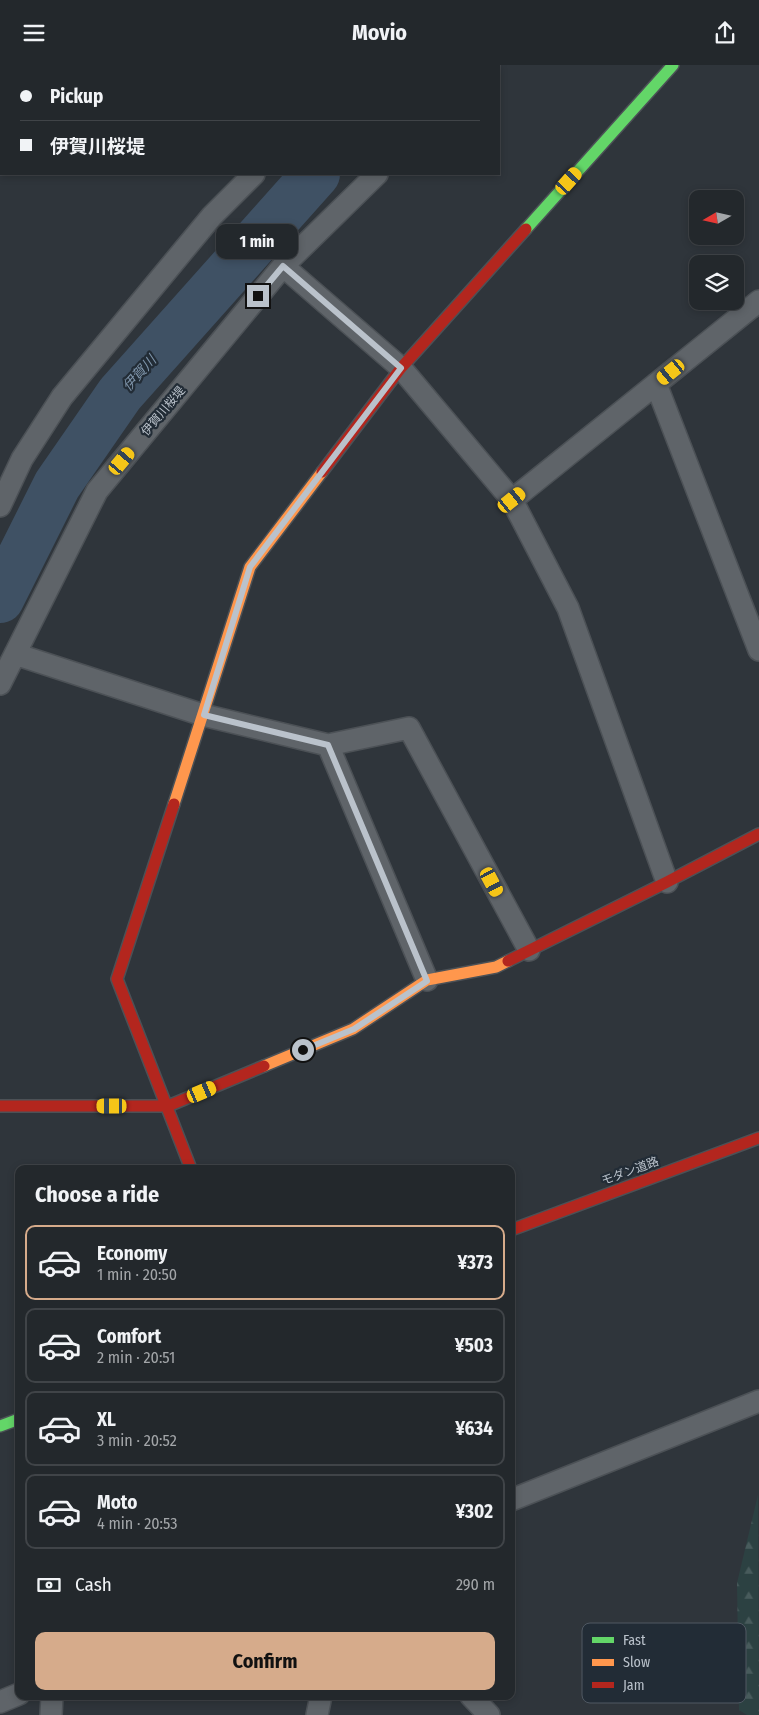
<!DOCTYPE html>
<meta charset="utf-8">
<style>
body{margin:0;font-family:"Fira Sans Condensed","Noto Sans JP",sans-serif;background:#2f3438;color:#f1f3f6;height:100vh;display:flex;flex-direction:column;font-size:19px;white-space:nowrap}
*{box-sizing:border-box;margin:0}
p{font-size:16px;color:#a3a6a9}
.icon{flex:none;width:28px;height:28px;fill:none;stroke:currentColor;stroke-width:2;stroke-linecap:round;stroke-linejoin:round}
.map{position:relative;flex:1;overflow:hidden}
.panel{position:absolute;left:15px;top:1100px;width:500px;height:535px;display:flex;flex-direction:column;background:#23282c;border-radius:10px;box-shadow:0 2px 8px #0003,0 0 0 1px #404448}
.panel>*{flex:none}
.banner{position:absolute;left:0px;top:0px;width:500px;height:110px;box-shadow:0 2px 8px #0003,0 0 0 1px #404448;display:grid;align-content:center;height:110px;padding:0 20px;background:#23282c}
.needle{width:32px;rotate:261deg}
.tools{position:absolute;left:689px;top:125px;display:grid;gap:10px}
.tools a{display:grid;place-items:center;width:55px;height:55px;border-radius:10px;background:#23282c;box-shadow:0 2px 8px #0003,0 0 0 1px #404448;font-size:25px}
.end{position:absolute;width:22px;height:22px;margin:-11px;border:6px solid #bac2cb;background:#111;box-shadow:0 0 0 2px #111}
.from{border-radius:50%}
.bubble{position:absolute;height:35px;border-radius:10px;background:#23282c;box-shadow:0 2px 8px #0003,0 0 0 1px #404448;font-size:16px;font-weight:700;line-height:35px;text-align:center}
.car{position:absolute;width:15px;height:30px;margin:-15px -8px;border-radius:6px;box-shadow:0 0 4px 1px #0007;background:linear-gradient(#f5c518 24%,#345 0 40%,#f5c518 0 76%,#345 0 86%,#f5c518 0)}
.banner b{display:flex;align-items:center;gap:18px;height:48px;font-size:19px}
.banner b+b{border-top:1px solid #404448}
.banner i{width:12px;height:12px;background:#f1f3f6}
ul{padding:0;list-style:none}
li{display:flex;align-items:center;gap:15px;height:75px;margin:0 10px 8px;padding:0 10px;border:2px solid #404448;border-radius:10px}
li div{flex:1}
li b{display:block;font-size:19px}
li em{font-style:normal;font-weight:700}
li.selected{border-color:#d6ab8b}
li>.icon{width:45px;height:45px;stroke-width:1.5}
h2{padding:0 20px;font-size:22px;line-height:60px}
.pay{display:flex;align-items:center;gap:12px;height:55px;padding:0 20px;font-size:19px}
.pay p{margin-inline-start:auto}
.action{display:flex;gap:10px;margin-top:auto;padding:10px 20px}
.action a{flex:1;height:58px;border-radius:10px;background:#d6ab8b;color:#111;font-size:20px;font-weight:700;line-height:58px;text-align:center}
header{display:flex;justify-content:space-between;align-items:center;height:65px;padding:0 20px;background:#23282c;font-size:22px;font-weight:700}
.map>svg:first-child{display:block}
</style>
<header><svg class="icon" aria-label="menu" viewBox="0 0 24 24"><path d="M4 6h16M4 12h16M4 18h16"/></svg>Movio<svg class="icon" aria-label="share" viewBox="0 0 24 24"><path d="M12 15V3M7 8l5-5 5 5M5 13v7h14v-7"/></svg></header>
<div class="map">
<svg width="759" height="1650" viewBox="0 0 759 1650">
<defs>
<pattern id="forest-firs" width="22" height="20" patternUnits="userSpaceOnUse" patternTransform="scale(1.25)"><rect width="22" height="20" fill="#2c4142"/><path d="M5 1l3.5 6h-7zM16 11l3.5 6h-7z" fill="#485b5c"/></pattern>
</defs>
<rect width="100%" height="100%" fill="#2f353b"/>
<!-- forest -->
<path fill="url(#forest-firs)" d="M758 1430 759 1650H747L739 1645 737 1518Z"/>
<g fill="none" stroke-linecap="round" stroke-linejoin="round">
<!-- river -->
<path stroke="#3f5164" stroke-width="48" d="M407 1 408 0
M0 534 57 420 120 329 316 109"/>
<!-- street casing -->
<g stroke="#4c5156" stroke-width="24">
<path id="street" d="M6 0 9 1
M338 1 339 0
M474 1 475 0
M283 201 401 303 512 435 568 543 667 817
M656 319 759 585
M512 435 759 236
M0 441 22 394 62 332 212 151 254 109
M15 589 203 650 328 680 409 663 529 885
M0 619 97 426 283 201 377 109
M328 680 427 915
M511 1435 759 1336
M471 1631 489 1650
M0 1637 19 1629
M51 1650 52 1631
M317 1650 321 1631"/>
</g>
<!-- fast casing -->
<g stroke="#4c5156" stroke-width="14">
<path id="fast" d="M526 164 673 0
M0 1361 19 1354"/>
</g>
<!-- slow casing -->
<g stroke="#4c5156" stroke-width="14">
<path id="slow" d="M174 739 250 502 322 407
M264 1001 353 964 427 915 496 902 508 896"/>
</g>
<!-- jam casing -->
<g stroke="#4c5156" stroke-width="14">
<path id="jam" d="M322 407 401 303 526 164
M174 739 117 914 191 1104
M508 896 667 817 759 769
M0 1041H168L264 1001
M511 1165 759 1073"/>
</g>
<!-- path -->
<path stroke="#5d6267" stroke-width="3" stroke-dasharray="4 4" stroke-linecap="butt" d="M231 164 264 188"/>
<!-- street -->
<use href="#street" stroke="#5f6469" stroke-width="21"/>
<!-- fast -->
<use href="#fast" stroke="#63d668" stroke-width="11"/>
<!-- slow -->
<use href="#slow" stroke="#ff974d" stroke-width="11"/>
<!-- jam -->
<use href="#jam" stroke="#b3261e" stroke-width="11"/>
</g>
<g fill="none" stroke-linecap="round" stroke-linejoin="round">
<!-- route -->
<path stroke="#bac2cb" stroke-width="6" d="M258 231 283 201 401 303 250 502 204 650 328 680 427 916 354 964 303 985"/>
</g>
<g text-anchor="middle" stroke-width="4.5" stroke-linejoin="round" paint-order="stroke">
<!-- street labels -->
<g font-size="12" fill="#bac2cb" stroke="#222c36">
<text transform="translate(163 346) rotate(-50)" y="4">伊賀川桜堤</text>
<text transform="translate(630 1106) rotate(-20)" y="4">モダン道路</text>
</g>
<!-- water labels -->
<g font-size="14" font-style="italic" fill="#7e94aa" stroke="#222c36">
<text transform="translate(139 308) rotate(-48)" y="5">伊賀川</text>
</g>
</g>
<!-- legend -->
<rect x="582" y="1558" width="164" height="80" rx="8" fill="#222c36" stroke="#505963" stroke-width="1"/>
<rect x="592" y="1572" width="22" height="6" fill="#63d668"/>
<rect x="592" y="1594" width="22" height="7" fill="#ff974d"/>
<rect x="592" y="1617" width="22" height="6" fill="#b3261e"/>
<g font-size="14" fill="#bac2cb">
<text x="623" y="1580">Fast</text>
<text x="623" y="1602">Slow</text>
<text x="623" y="1625">Jam</text>
</g>
</svg>
<div class="tools">
<a><svg class="needle" viewBox="-14 -14 28 28"><path d="M0-13l5 13h-10z" fill="#e53935"/><path d="M0 13l5-13h-10z" fill="#a3a6a9"/></svg></a>
<a><svg class="icon" aria-label="layers" viewBox="0 0 24 24"><path d="M12 4l9 5-9 5-9-5zM3 14l9 5 9-5"/></svg></a>
</div>
<i class="end from" style="left:303px;top:985px"></i>
<i class="end" style="left:258px;top:231px"></i>
<div class="bubble" style="left:216px;top:159px;width:82px">1 min</div>
<i class="car" style="left:569px;top:116px;rotate:42deg"></i>
<i class="car" style="left:671px;top:307px;rotate:231deg"></i>
<i class="car" style="left:122px;top:396px;rotate:40deg"></i>
<i class="car" style="left:512px;top:435px;rotate:51deg"></i>
<i class="car" style="left:492px;top:817px;rotate:152deg"></i>
<i class="car" style="left:202px;top:1027px;rotate:67deg"></i>
<i class="car" style="left:112px;top:1041px;rotate:270deg"></i>
<div class="banner">
<b><i class="from"></i>Pickup</b>
<b><i></i>伊賀川桜堤</b>
</div>
<section class="panel">
<h2>Choose a ride</h2>
<ul>
<li class="selected"><svg class="icon" aria-label="car" viewBox="0 0 24 24"><path d="M5 17H2v-5l4-1 3-4h7l3 4 3 1v5h-3M9 17h6M6 11h13"/><circle cx="7" cy="17" r="2"/><circle cx="17" cy="17" r="2"/></svg><div><b>Economy</b><p>1 min · 20:50</p></div><em>¥373</em></li>
<li><svg class="icon" aria-label="car" viewBox="0 0 24 24"><path d="M5 17H2v-5l4-1 3-4h7l3 4 3 1v5h-3M9 17h6M6 11h13"/><circle cx="7" cy="17" r="2"/><circle cx="17" cy="17" r="2"/></svg><div><b>Comfort</b><p>2 min · 20:51</p></div><em>¥503</em></li>
<li><svg class="icon" aria-label="car" viewBox="0 0 24 24"><path d="M5 17H2v-5l4-1 3-4h7l3 4 3 1v5h-3M9 17h6M6 11h13"/><circle cx="7" cy="17" r="2"/><circle cx="17" cy="17" r="2"/></svg><div><b>XL</b><p>3 min · 20:52</p></div><em>¥634</em></li>
<li><svg class="icon" aria-label="car" viewBox="0 0 24 24"><path d="M5 17H2v-5l4-1 3-4h7l3 4 3 1v5h-3M9 17h6M6 11h13"/><circle cx="7" cy="17" r="2"/><circle cx="17" cy="17" r="2"/></svg><div><b>Moto</b><p>4 min · 20:53</p></div><em>¥302</em></li>
</ul>
<div class="pay"><svg class="icon" aria-label="cash" viewBox="0 0 24 24"><path d="M3 7h18v10H3z"/><circle cx="12" cy="12" r="2"/></svg>Cash<p>290 m</p></div>
<div class="action"><a>Confirm</a></div>
</section>
</div>
